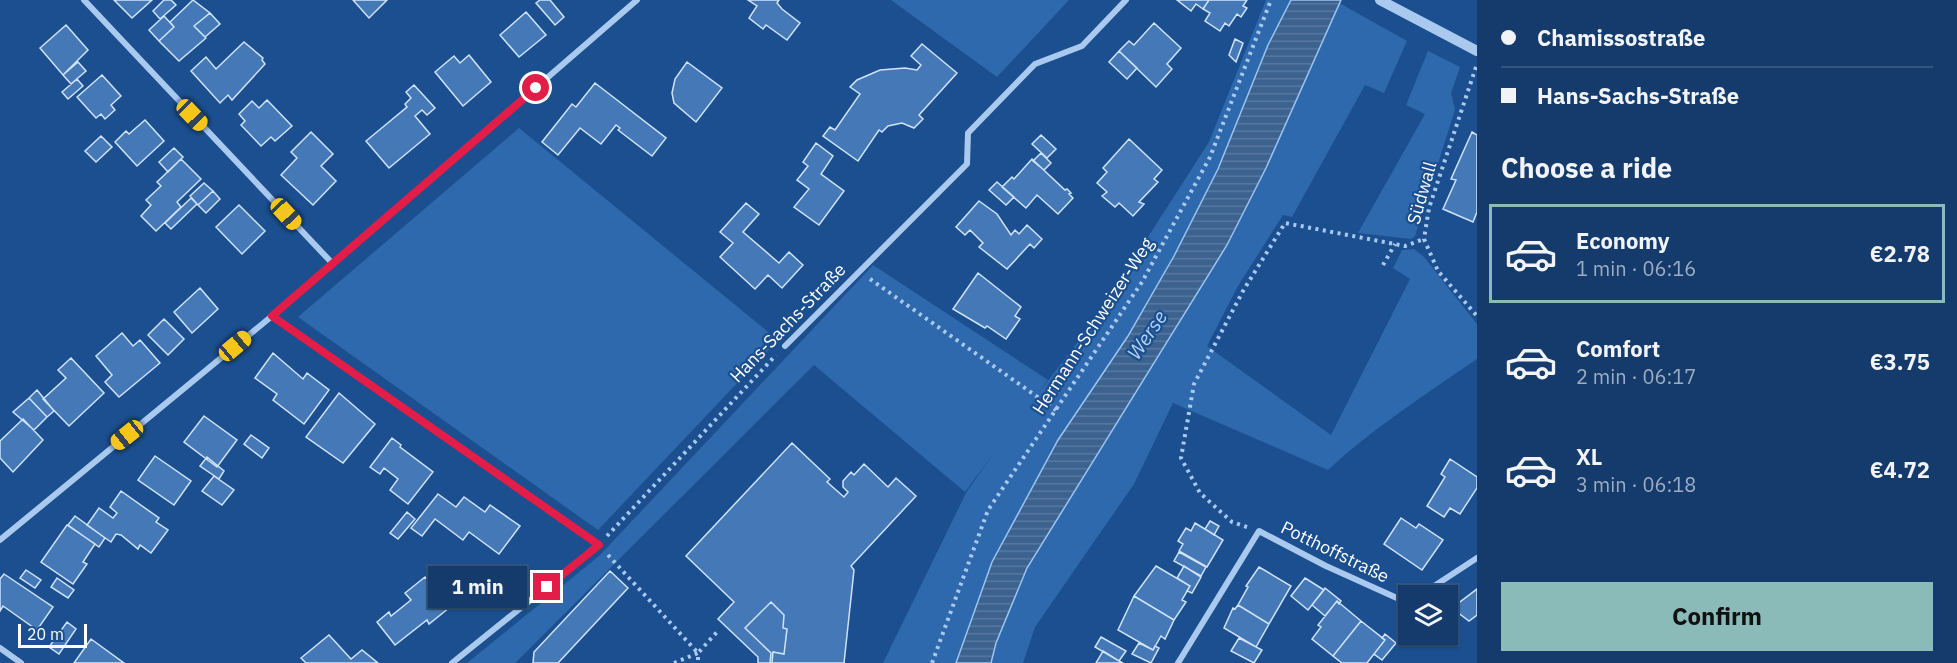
<!DOCTYPE html>
<meta charset="utf-8">
<style>
body{margin:0;font-family:"IBM Plex Sans",sans-serif;background:#214673;color:#f1f3f6;height:100vh;display:flex;flex-direction:column;font-size:22px;white-space:nowrap}
*{box-sizing:border-box;margin:0}
p{font-size:20px;color:#9dadc1}
.icon{flex:none;width:33px;height:33px;fill:none;stroke:currentColor;stroke-width:2;stroke-linecap:round;stroke-linejoin:round}
.map{position:relative;flex:1;overflow:hidden}
.sheet{display:flex;flex-direction:column;background:#143b6b;width:480px}
.sheet>*{flex:none}
.top-card{display:grid;align-content:center;height:132px;padding:0 24px;background:#143b6b}
.controls{position:absolute;left:1398px;top:585px;display:grid;gap:12px}
.controls a{display:grid;place-items:center;width:60px;height:60px;border-radius:0px;background:#143b6b;box-shadow:0 2px 4px #0004,0 0 0 2px #33557e;font-size:30px}
.scale{position:absolute;left:18px;bottom:15px;width:69px;box-sizing:border-box;padding-left:6px;border:3px solid #fff;border-top:0;font-size:16px;line-height:21px;white-space:nowrap;color:#fff;-webkit-text-stroke:4px #1b4f8f;paint-order:stroke}
.end{position:absolute;width:27px;height:27px;margin:-14px;border:8px solid #e11d48;background:#fff;box-shadow:0 0 0 3px #fff}
.from{border-radius:50%}
.bubble{position:absolute;height:42px;border-radius:0px;background:#143b6b;box-shadow:0 2px 4px #0004,0 0 0 2px #33557e;font-size:20px;font-weight:700;line-height:42px;text-align:center}
.car{position:absolute;width:18px;height:36px;margin:-18px -9px;border-radius:8px;box-shadow:0 0 4px 2px #0007;background:linear-gradient(#f5c518 24%,#345 0 40%,#f5c518 0 76%,#345 0 86%,#f5c518 0)}
.top-card b{display:flex;align-items:center;gap:21px;height:57px;font-size:22px}
.top-card b+b{border-top:2px solid #33557e}
.top-card i{width:15px;height:15px;background:#f1f3f6}
ul{padding:0;list-style:none}
li{display:flex;align-items:center;gap:18px;height:99px;margin:0 12px 9px;padding:0 12px;border:3px solid transparent;border-radius:0px}
li div{flex:1}
li b{display:block;font-size:22px}
li em{font-style:normal;font-weight:700}
li.on{border-color:#8bbbb9}
li>.icon{width:54px;height:54px;stroke-width:1.5}
h2{padding:0 24px;font-size:27px;line-height:72px}
.cta{display:flex;gap:12px;margin-top:auto;padding:12px 24px}
.cta a{flex:1;height:69px;border-radius:0px;background:#8bbbb9;color:#111;font-size:24px;font-weight:700;line-height:69px;text-align:center}
main{display:flex;flex:1;min-height:0}
.map>svg:first-child{display:block}
</style>
<main>
<div class="map">
<svg width="1477" height="663" viewBox="0 0 1477 663">
<defs>
<pattern id="water-rules" width="6" height="5" patternUnits="userSpaceOnUse" patternTransform="scale(1.5)"><rect width="6" height="5" fill="#3c6290"/><path d="M0 2.5h6" fill="none" stroke="#597aa1"/></pattern>
</defs>
<rect width="100%" height="100%" fill="#1b4f8f"/>
<!-- grass -->
<path fill="#2e69ad" d="M891 0H1069L997 77Z
M1266 0H1334L1407 41 1384 93 1365 85 1292 217 1283 215 1238 286 1207 346 1331 435 1410 279 1393 268 1402 250 1414 249 1424 257 1477 324V359C1426 394 1373 428 1328 470L1173 403 1134 484 1035 627 1023 663H883L966 493 1007 434 1094 321 1209 142Z
M1428 51 1460 67 1451 93 1455 110 1415 236 1411 239 1358 233 1425 114 1406 105Z
M519 128 778 340 598 530 298 317Z
M873 265 1048 380 965 492 814 365 515 663H467L599 556Z"/>
<!-- water -->
<path fill="url(#water-rules)" stroke="#9cc4f0" stroke-width="1.5" d="M1291 0H1341L1266 168 1227 245 1027 568 996 643 991 663H956L992 562 1058 440 1128 336 1174 256 1218 169 1268 45Z"/>
<!-- building -->
<path fill="#4478b7" stroke="#cfe3fa" stroke-width="1.5" d="M114 0H152L132 18Z
M164 0H171L176 5 160 19 153 11Z
M193 0 210 13 194 26 206 38 179 61 159 41 174 27 170 22Z
M353 0H387L369 18Z
M540 0H550L564 17 555 25 536 3Z
M748 0H779L777 3 782 9 800 23 787 40 766 25 763 29 749 18 757 6Z
M1177 0H1209L1203 9 1196 4 1191 11Z
M1209 0H1247L1243 6 1247 8 1241 17 1237 14 1229 26 1225 23 1220 31 1205 21 1210 13 1203 9Z
M526 12 546 35 519 57 500 35Z
M210 13 220 24 205 37 194 26Z
M164 16 174 27 159 41 149 30Z
M1154 23 1181 48 1167 64 1172 69 1156 87 1119 51 1129 41 1134 45Z
M66 25 88 50 63 75 40 48Z
M1235 39 1243 43 1236 62 1229 55Z
M244 42 263 58 262 60 265 64 232 100 228 95 220 103 191 71 206 57 216 69Z
M922 44 957 73 919 115 923 119 914 128 902 123 888 126 882 132 879 130 858 161 823 136 830 127 835 130 860 94 850 87 857 80 880 70 905 68 917 70 921 65 911 56Z
M1119 51 1137 68 1127 79 1109 62Z
M469 55 491 82 463 106 435 72 454 56 460 63Z
M78 62 86 71 71 84 63 75Z
M687 62 722 88 696 122 674 103 672 93 675 79Z
M102 75 121 96 111 105 115 110 105 119 101 114 96 118 77 97Z
M77 79 83 86 68 99 62 92Z
M595 83 666 138 652 156 618 130 620 128 616 125 601 144 580 128 558 155 542 142 572 104 576 107Z
M414 85 435 108 427 115 422 110 415 116 430 134 389 168 366 141 407 107 405 104 411 98 406 92Z
M267 100 292 126 275 141 271 137 261 146 241 125 245 121 239 114 252 101 259 108Z
M145 120 164 141 137 166 115 142 126 131 129 134Z
M311 132 333 154 321 166 336 181 313 205 281 175 297 158 291 152Z
M1472 132 1477 135V212L1473 222 1443 209 1456 180 1451 179Z
M1041 135 1056 149 1047 158 1032 144Z
M101 136 112 147 96 162 85 151Z
M1129 139 1162 170 1154 179 1158 182 1139 202 1144 204 1133 216 1119 203 1115 207 1102 196 1107 192 1097 183 1107 172 1103 168Z
M816 143 833 156 821 174 844 191 819 225 794 207 809 189 797 180 808 166 803 162Z
M174 148 183 157 168 172 159 162Z
M1041 153 1051 163 1044 170 1033 161Z
M181 159 201 179 177 202 181 207 156 231 141 216 151 205 146 200 161 186 157 182Z
M1032 159 1065 190 1067 189 1071 193 1069 194 1073 198 1058 214 1037 195 1026 208 1002 187 1012 177 1014 179Z
M997 182 1014 197 1006 205 989 190Z
M204 183 213 191 198 205 190 196Z
M213 191 220 199 206 213 198 205Z
M191 198 197 204 171 229 165 223Z
M979 201 997 214 1011 235 1015 230 1019 234 1027 225 1042 239 1034 248 1030 244 1007 269 979 247 983 243 970 230 965 235 956 227Z
M746 203 759 214 743 232 779 263 789 252 803 265 782 288 768 275 755 289 720 257 733 243 720 232Z
M239 205 265 231 242 254 216 227Z
M978 273 1021 307 1015 316 1020 319 1006 339 987 326 985 328 953 309Z
M200 288 218 309 192 333 174 312Z
M164 319 184 339 168 355 148 335Z
M122 333 133 346 140 340 160 363 119 397 105 382 112 375 96 356Z
M273 353 303 379 307 373 329 390 304 424 273 400 277 394 255 378Z
M71 358 104 393 69 426 43 399 66 378 58 370Z
M37 390 54 411 47 417 29 398Z
M339 393 375 424 343 463 306 437Z
M29 398 47 417 34 430 13 412Z
M204 416 237 440 217 467 184 442Z
M23 419 43 440 13 472 0 458V441Z
M251 435 269 448 262 458 244 444Z
M392 438 401 445 400 447 433 472 408 504 390 490 398 479 384 468 380 474 370 467Z
M792 443 830 479 827 482 844 497 848 492 843 487V481L851 472 854 475 864 464 888 487 896 478 916 496 851 566 854 570 844 663H772L773 652 784 654 787 629 783 628 784 615 771 602 745 628 771 653 770 663H758V657L718 619 734 602 686 556Z
M792 443 830 479 827 482 844 497 848 492 843 487V481L851 472 854 475 864 464 888 487 896 478 916 496 851 566 854 570 844 663H758V657L718 619 734 602 686 556Z
M155 456 191 481 174 505 138 480Z
M207 457 224 471 219 479 200 466Z
M1450 459 1477 477V488L1460 514 1450 508 1444 517 1427 506 1445 477 1441 474Z
M214 476 234 490 222 505 202 491Z
M121 491 159 518 156 522 168 530 151 553 140 545 138 549 121 535 116 534 111 542 87 525 99 508 113 518 117 513 110 507Z
M438 494 456 507 464 497 485 512 490 505 520 526 499 554 469 532 463 540 435 519 422 536 411 528Z
M407 512 415 519 398 539 390 533Z
M75 516 105 538 99 547 68 525Z
M1401 518 1416 528 1419 524 1443 540 1422 570 1384 544Z
M1210 521 1219 526 1214 535 1205 529Z
M1195 523 1223 540 1207 567 1179 551 1183 544 1178 541 1186 528 1191 531Z
M67 525 95 544 83 562 87 564 73 584 41 562Z
M1179 552 1206 567 1201 576 1174 561Z
M1156 566 1190 586 1182 600 1186 602 1174 620 1134 596Z
M1184 566 1201 577 1192 593 1187 591 1190 586 1177 578Z
M1259 567 1291 586 1269 624 1238 605 1248 587 1246 586Z
M26 570 41 580 35 588 20 578Z
M610 571 628 588 558 663H533L534 652Z
M4 574 53 607 37 630 3 606 0 611V579Z
M425 577 449 608 429 624 427 620 395 645 377 622 389 612 391 616 411 600 405 593Z
M57 578 74 590 68 598 51 587Z
M1305 578 1324 590 1308 610 1291 596Z
M1325 588 1341 601 1339 604 1337 601 1325 616 1312 605Z
M1477 589V615L1469 621 1452 608Z
M1134 596 1174 620 1165 639 1161 636 1153 650 1118 630Z
M1337 601 1361 621 1333 656 1312 639 1321 627 1318 625Z
M1238 605 1269 624 1256 647 1224 628 1233 608 1235 609Z
M1361 621 1385 640 1367 663H1342L1333 656Z
M67 622 76 629 59 654 49 647Z
M1385 634 1396 643 1382 660 1374 654 1385 640 1382 638Z
M329 635 351 659 362 650 378 663H306L301 658Z
M1101 637 1126 651 1119 661 1095 647Z
M1239 638 1262 650 1254 663 1231 651Z
M91 639 124 663H74Z
M1139 643 1153 650 1155 646 1159 648 1151 663 1132 654Z
M1103 651 1119 661 1123 663H1096Z"/>
<g fill="none" stroke-linecap="round" stroke-linejoin="round">
<!-- path -->
<path stroke="#a9c9ee" stroke-width="4" stroke-dasharray="3 4.5" stroke-linecap="butt" d="M1476 67 1429 208 1424 239 1438 271 1477 316
M1383 265 1395 244
M870 279 1056 410
M1247 527 1232 522 1200 493 1181 458 1194 384 1243 291 1285 223 1405 246 1424 239
M607 536 776 355
M608 555 698 653 717 632
M674 663 698 653V663
M932 663 988 510 1142 282 1210 157 1271 0"/>
<!-- minor -->
<path stroke="#a9c9ee" stroke-width="6" d="M84 0 332 263
M272 316 599 545 452 663
M785 346 967 164 968 133 1035 64 1082 46 1126 0
M0 540 272 316 637 0
M1419 596 1477 558
M0 648 21 663
M1178 663 1259 531 1326 566 1408 603"/>
<!-- tertiary -->
<path stroke="#a9c9ee" stroke-width="10" d="M1380 0 1477 51"/>
</g>
<g fill="none" stroke-linecap="round" stroke-linejoin="round">
<!-- route -->
<path stroke="#e11d48" stroke-width="8" d="M536 88 272 316 599 545 547 587"/>
</g>
<g text-anchor="middle" stroke-width="4.5" stroke-linejoin="round" paint-order="stroke">
<!-- street labels -->
<g font-size="18" fill="#fff" stroke="#1b4f8f">
<text transform="translate(1422 193) rotate(-74)" y="6">Südwall</text>
<text transform="translate(788 323) rotate(-46)" y="6">Hans-Sachs-Straße</text>
<text transform="translate(1093 326) rotate(-57)" y="6">Hermann-Schweizer-Weg</text>
<text transform="translate(1335 552) rotate(26)" y="6">Potthoffstraße</text>
</g>
<!-- water labels -->
<g font-size="20" font-style="italic" fill="#b5d3f5" stroke="#1b4f8f">
<text transform="translate(1147 335) rotate(-56)" y="7">Werse</text>
</g>
</g>
</svg>
<div class="controls">
<a><svg class="icon" aria-label="layers" viewBox="0 0 24 24"><path d="M12 4l9 5-9 5-9-5zM3 14l9 5 9-5"/></svg></a>
</div>
<div class="scale">20 m</div>
<i class="end from" style="left:536px;top:88px"></i>
<i class="end" style="left:547px;top:587px"></i>
<div class="bubble" style="left:428px;top:566px;width:99px">1 min</div>
<i class="car" style="left:192px;top:115px;rotate:136deg"></i>
<i class="car" style="left:286px;top:214px;rotate:137deg"></i>
<i class="car" style="left:235px;top:346px;rotate:50deg"></i>
<i class="car" style="left:127px;top:435px;rotate:231deg"></i>
</div>
<section class="sheet">
<div class="top-card">
<b><i class="from"></i>Chamissostraße</b>
<b><i></i>Hans-Sachs-Straße</b>
</div>
<h2>Choose a ride</h2>
<ul>
<li class="on"><svg class="icon" aria-label="car" viewBox="0 0 24 24"><path d="M5 17H2v-5l4-1 3-4h7l3 4 3 1v5h-3M9 17h6M6 11h13"/><circle cx="7" cy="17" r="2"/><circle cx="17" cy="17" r="2"/></svg><div><b>Economy</b><p>1 min · 06:16</p></div><em>€2.78</em></li>
<li><svg class="icon" aria-label="car" viewBox="0 0 24 24"><path d="M5 17H2v-5l4-1 3-4h7l3 4 3 1v5h-3M9 17h6M6 11h13"/><circle cx="7" cy="17" r="2"/><circle cx="17" cy="17" r="2"/></svg><div><b>Comfort</b><p>2 min · 06:17</p></div><em>€3.75</em></li>
<li><svg class="icon" aria-label="car" viewBox="0 0 24 24"><path d="M5 17H2v-5l4-1 3-4h7l3 4 3 1v5h-3M9 17h6M6 11h13"/><circle cx="7" cy="17" r="2"/><circle cx="17" cy="17" r="2"/></svg><div><b>XL</b><p>3 min · 06:18</p></div><em>€4.72</em></li>
</ul>
<div class="cta"><a>Confirm</a></div>
</section>
</main>
